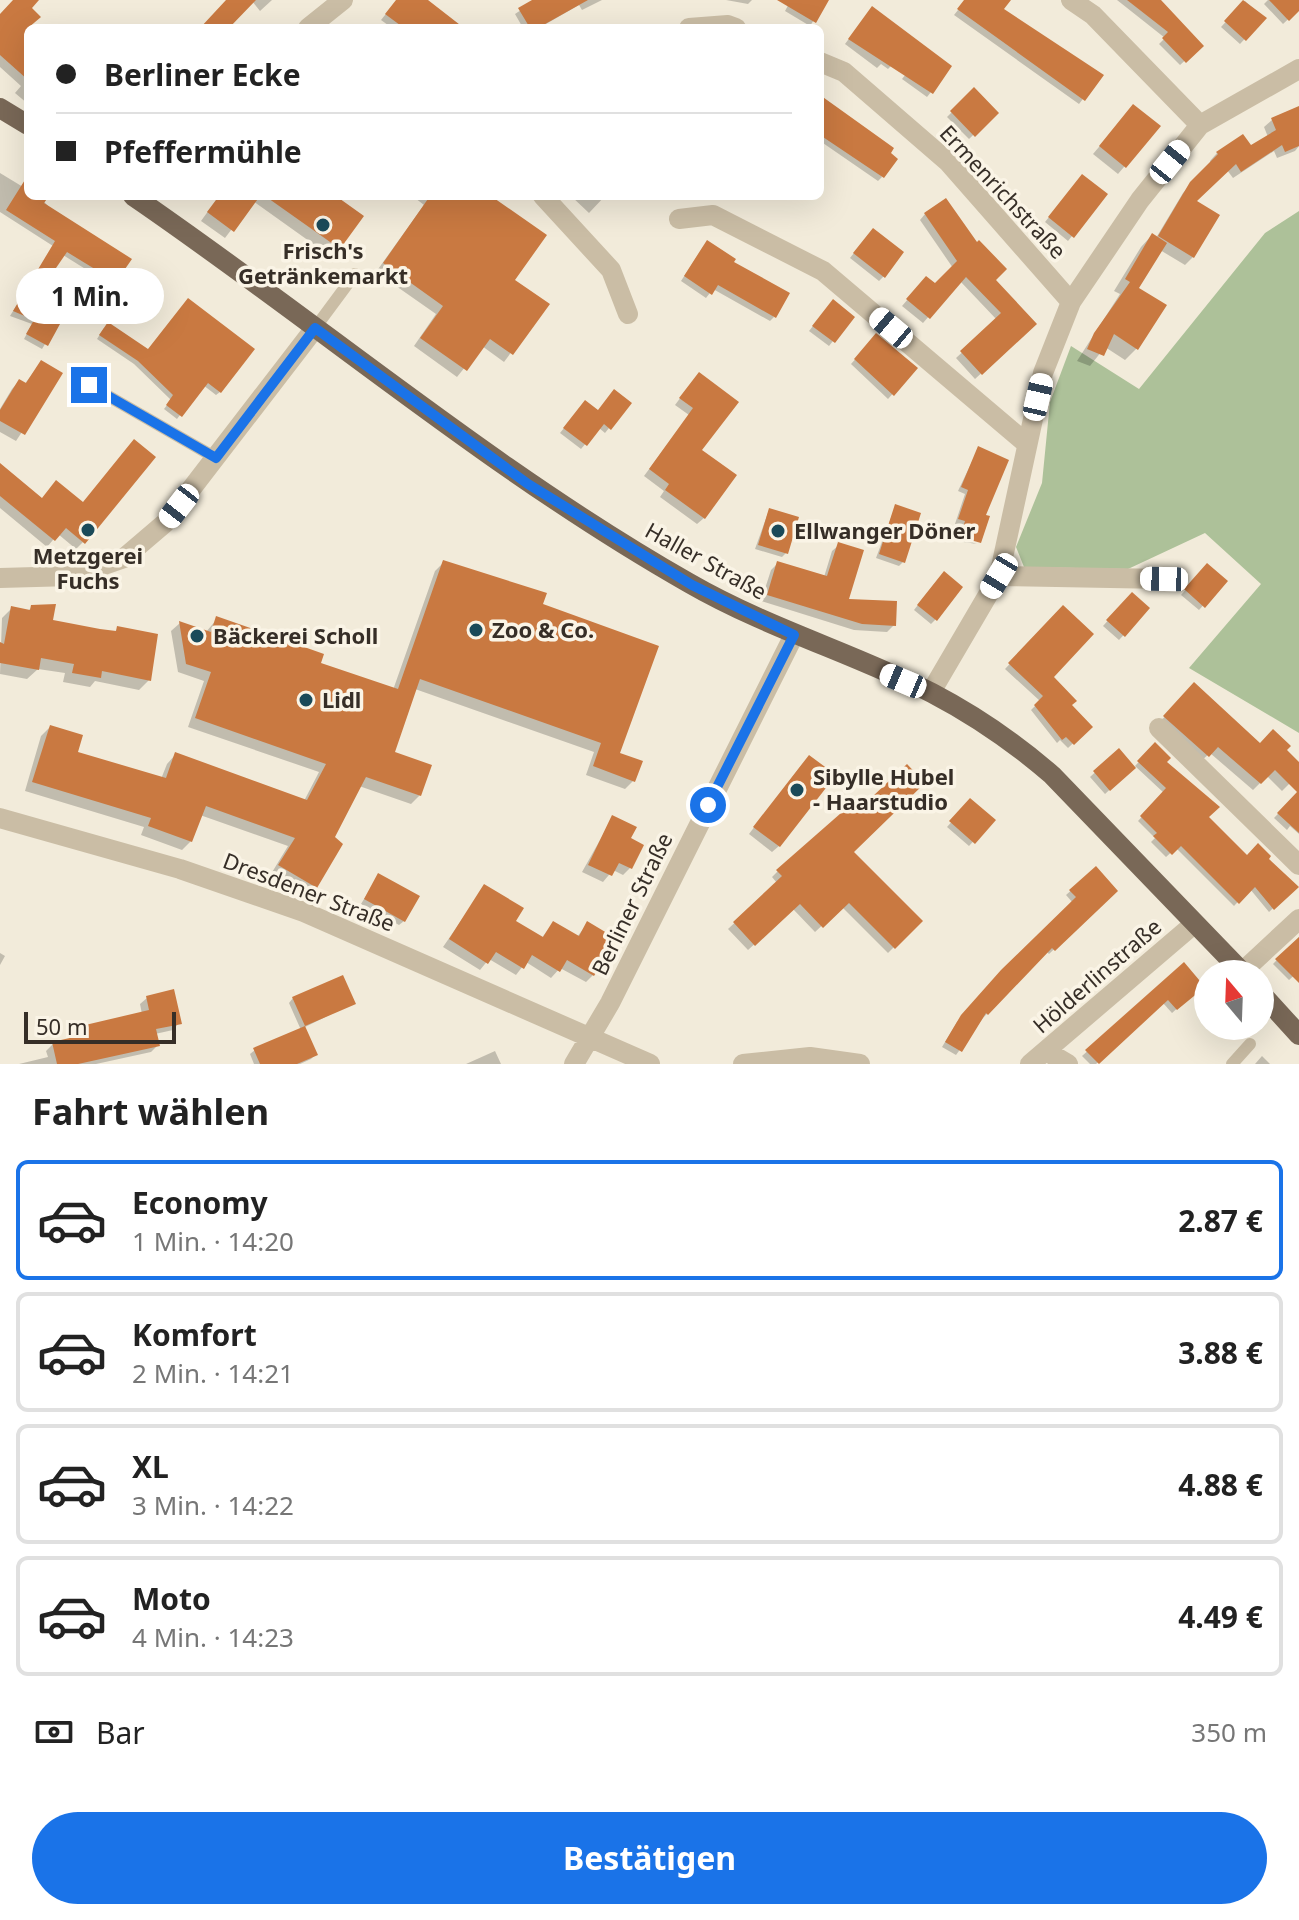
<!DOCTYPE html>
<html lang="de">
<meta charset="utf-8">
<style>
body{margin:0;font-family:"Noto Sans",sans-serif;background:#f2f2f2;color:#222;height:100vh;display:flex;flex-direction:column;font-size:30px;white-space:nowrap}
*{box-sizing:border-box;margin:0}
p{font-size:26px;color:#767676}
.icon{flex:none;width:44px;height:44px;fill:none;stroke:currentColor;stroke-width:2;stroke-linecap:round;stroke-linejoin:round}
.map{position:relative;height:1064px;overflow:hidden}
.drawer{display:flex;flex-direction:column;background:#fff;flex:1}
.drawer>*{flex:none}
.banner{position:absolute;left:24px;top:24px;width:800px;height:176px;border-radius:12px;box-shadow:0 8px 32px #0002;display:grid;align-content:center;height:176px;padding:0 32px;background:#fff}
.needle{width:52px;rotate:341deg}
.buttons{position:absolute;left:1194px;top:960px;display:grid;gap:16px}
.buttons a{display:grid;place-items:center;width:80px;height:80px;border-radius:50%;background:#fff;box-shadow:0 8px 32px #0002;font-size:40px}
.scale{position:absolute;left:24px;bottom:20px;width:152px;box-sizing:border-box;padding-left:8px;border:4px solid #362e27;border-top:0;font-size:22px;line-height:28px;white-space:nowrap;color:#362e27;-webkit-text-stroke:6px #faf4e6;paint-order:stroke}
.end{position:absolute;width:36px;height:36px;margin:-18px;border:10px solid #1a73e8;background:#fff;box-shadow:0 0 0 4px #fff}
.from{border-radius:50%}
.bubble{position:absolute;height:56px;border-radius:28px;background:#fff;box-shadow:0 8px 32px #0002;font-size:26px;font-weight:700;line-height:56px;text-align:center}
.car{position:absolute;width:24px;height:48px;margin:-24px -12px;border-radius:10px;box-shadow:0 0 6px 2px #0007;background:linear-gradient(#fff 24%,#345 0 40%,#fff 0 76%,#345 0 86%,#fff 0)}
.banner b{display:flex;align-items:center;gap:28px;height:76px;font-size:30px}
.banner b+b{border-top:2px solid #e0e0e0}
.banner i{width:20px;height:20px;background:#222}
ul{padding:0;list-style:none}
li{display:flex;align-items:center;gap:24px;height:120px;margin:0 16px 12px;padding:0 16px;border:4px solid #e0e0e0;border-radius:12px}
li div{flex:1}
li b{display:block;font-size:30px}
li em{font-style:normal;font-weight:700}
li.current{border-color:#1a73e8}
li>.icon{width:72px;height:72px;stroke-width:1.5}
h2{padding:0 32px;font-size:36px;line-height:96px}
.pay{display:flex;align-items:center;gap:20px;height:88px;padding:0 32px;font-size:30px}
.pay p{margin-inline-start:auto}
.cta{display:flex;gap:16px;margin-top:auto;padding:16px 32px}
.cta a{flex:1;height:92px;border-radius:48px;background:#1a73e8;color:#fff;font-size:32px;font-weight:700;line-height:92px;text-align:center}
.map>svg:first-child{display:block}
</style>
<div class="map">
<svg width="1299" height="1064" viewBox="0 0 1299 1064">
<rect width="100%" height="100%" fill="#f2ebda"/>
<!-- green -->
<path fill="#adc199" d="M1299 211V733L1189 668 1261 584 1205 533 1128 569 1024 567 1016 547 1042 483 1050 402 1071 346 1139 389 1265 233Z"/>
<!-- shadow -->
<path fill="#0003" d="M15 0H37L29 9 38 17 20 37 28 44V104L15 93 21 86 0 67V16Z
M228 0H272L260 11 252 1 227 28H202Z
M397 0H424L461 28H392L381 20Z
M536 0H602L582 10 579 5 539 28H523L515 14Z
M726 0H752L748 4Z
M791 0H827L810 26 785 11Z
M966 0H997L1001 9 1101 76 1079 104 954 15Z
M1117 0H1159L1201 46 1180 65 1159 44 1165 38Z
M1268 0H1298L1299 9 1283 24 1264 4Z
M1245 1 1264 18 1240 44 1221 27Z
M868 13 892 65 888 69 881 64 877 68 845 44Z
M921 55 931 92 927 97 902 79Z
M974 90 996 113 969 139 947 117Z
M820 97 882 177 878 181 820 141Z
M1299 108V146L1295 151 1277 158 1274 151 1233 178 1227 170 1194 202 1193 257 1185 265 1160 250 1137 289V348L1125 360 1105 347 1090 366 1077 361 1120 294 1114 291 1141 247 1152 235 1156 238 1183 193 1211 164 1210 161 1217 153 1250 148 1268 137 1264 127 1272 120Z
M1127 114 1158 127 1118 174 1093 154Z
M0 173 28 190V196H39L115 281 111 285 63 255 43 285 44 303 64 313 42 349 24 339 32 324 10 316 53 246 0 212Z
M1078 181 1072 236 1068 241 1045 222Z
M219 196H333L361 216 330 256 253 201 225 238 201 221Z
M417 196H489L513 280 547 304 504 362 482 346 457 377 414 346 436 314 376 272 424 205 415 198Z
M571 196H605L589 213Z
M925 214 1035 324 975 379 956 358 997 320 960 281 923 323 902 306 921 284 935 286 953 268 920 220Z
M868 235 884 276 879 281 850 258Z
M703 247 774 317 770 321 713 289 706 298 681 281Z
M185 304 220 392 216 395 203 385 177 419 164 409 171 400 134 364 97 339 104 328 148 351Z
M829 306 852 317 829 346 809 331Z
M876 336 915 369 888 399 851 364Z
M41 362 60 374 16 441 0 432V409L12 389 19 381 24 385Z
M693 381 704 518 697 524 660 497 664 491 644 476 689 415 675 405Z
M581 407 597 412 609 428 605 433 599 428 581 449 560 433Z
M978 449 984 516 979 541 960 535 962 526 955 524 965 494 958 491Z
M0 466 83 542 76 549 58 534 47 547 0 508Z
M895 507 903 562 899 566 876 558Z
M769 510 786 553 782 557 755 549Z
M958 538 977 544 957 541Z
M839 545 846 601 894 625 887 632 854 630 761 601 771 570 778 563 824 577 832 551Z
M444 562 541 605 634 780 625 789 586 775 594 752 415 689 392 754 420 795 411 804 359 786 332 837 316 887 307 895 271 874 288 846 200 815 191 841 182 850 141 835 144 827 25 791 41 736 50 727 76 753 161 779 167 764 175 755 304 801 319 772 188 727 204 681 178 672 171 631 180 623 206 632 217 619 319 664 393 690 435 571Z
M1207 566 1225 581 1199 610 1181 595Z
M939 578 935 620 931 624 914 610Z
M1132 594 1148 609 1119 640 1103 626Z
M32 607 51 621 114 633 118 628 149 680 139 690 95 681 90 687 63 682 65 673 38 669 27 679 0 674 2 618 12 608 28 611Z
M1063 608 1051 677 1069 705 1090 727 1068 748 1060 740 1057 743 1031 710 1040 701 1005 669Z
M1194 685 1260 745 1284 750 1299 764V774L1282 791 1267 776 1253 790 1210 753 1200 762 1158 724Z
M1155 745 1164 762 1207 817 1247 858 1266 859 1296 887 1269 912 1250 889 1234 906 1176 848 1166 857 1151 842 1155 838 1138 821 1164 793 1135 766Z
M1118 751 1133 768 1105 794 1090 777Z
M803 763 779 846 772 852 749 834Z
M1299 792V834L1290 826 1287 830 1274 818Z
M971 800 993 820 969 846 947 827Z
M613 817 628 839 630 868 623 875 613 870 603 882 582 872Z
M852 852 920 921 888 953 842 907 815 932 793 909 748 950 728 929 777 883 772 877 778 871Z
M1095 869 1115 891 1049 954 1046 951 983 1018 956 1055 942 1047 957 1022 1073 903 1066 895Z
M378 876 404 921 399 925 361 904Z
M485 886 513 922 541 939 553 923 577 937 588 923 593 975 586 982 560 968 551 978 526 962 516 975 489 959 480 970 443 947Z
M1299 937V971L1289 980 1273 964Z
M0 953 5 956 0 965Z
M1184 965 1202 986 1172 1013 1163 1003 1096 1064H1090L1082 1056Z
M147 998 179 1023 173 1030 155 1034 158 1045 151 1052 96 1064H19L48 1057 46 1051 53 1044 77 1039 76 1034 82 1028 142 1014 140 1004Z
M293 998 354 1003 303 1028 315 1055 311 1059 300 1064H254L250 1054 255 1050 301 1030 289 1003Z
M495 1051 501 1064H466Z
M1262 1056 1270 1064H1255Z"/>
<!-- building -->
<path fill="#c97941" d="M13 0H39L32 8 41 17 28 28V80L0 55V14Z
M226 0H256L229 28H200Z
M396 0H428L464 28H404L385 14Z
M532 0H588L538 28H530L518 8Z
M777 0H829L816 23Z
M964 0H1011L1004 9 1104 75 1085 101 957 9Z
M1127 0H1161L1204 46 1186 63 1162 38 1168 32Z
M1243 0 1267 18 1246 41 1224 21Z
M1269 0H1299V11L1289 21Z
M872 6 952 66 933 94 848 39Z
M974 87 999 113 975 137 950 111Z
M820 95 894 148 891 153 898 159 884 178 820 135Z
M1133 104 1161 126 1126 168 1099 146Z
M1299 106V146L1285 152 1282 145 1241 172 1236 164 1197 201 1220 215 1194 258 1158 236 1190 182 1218 154 1216 152 1243 134 1251 145 1276 130 1271 118Z
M1082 174 1108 194 1074 238 1048 217Z
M28 175V196H49L44 203 132 259 116 282 67 252 45 284 54 289 47 302 66 313 48 346 26 334 34 320 13 311 55 241 6 210Z
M219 196H260L234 232 207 212Z
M265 196H336L364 216 340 249Z
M430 196H491L547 235 515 280 550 304 513 355 490 339 467 371 420 338 443 306 383 263Z
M946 198 977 242 979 240 1007 269 996 280 1037 324 982 375 960 351 1001 313 966 277 930 319 906 299 926 276 935 283 957 261 924 213Z
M873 228 904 252 885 278 853 253Z
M1152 233 1167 243 1139 288 1167 305 1138 350 1114 334 1104 356 1087 349 1094 333 1130 282 1125 279Z
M707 240 736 259 734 262 790 293 776 318 718 285 712 295 684 276Z
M188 298 255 349 221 393 208 383 182 417 166 405 173 395 138 361 99 335 108 322 148 349Z
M833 299 855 317 835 343 812 326Z
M876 333 918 368 894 396 854 359Z
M41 360 63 373 25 435 0 421V410L19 379 26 383Z
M699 372 739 402 702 450 737 475 705 519 665 490 669 484 649 469 693 408 679 398Z
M614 389 632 403 611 430 604 424 587 446 563 428 585 400 598 410Z
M134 439 156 457 85 544 66 528 55 541 0 496V463L42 498 56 480 83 502Z
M978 446 1009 460 986 515 990 516 981 543 960 537 965 521 958 519 968 490 961 487Z
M895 504 921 513 905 563 879 554Z
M769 508 799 517 788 554 758 545Z
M838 542 864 550 849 599 897 601 896 626 862 624 767 595 777 561 827 576Z
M443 560 547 593 543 604 659 646 620 753 643 761 635 782 593 766 601 743 420 679 395 752 432 765 421 796 366 777 335 837 343 844 317 888 278 865 295 838 206 806 192 842 148 826 151 818 32 782 50 725 83 735 78 752 166 778 175 752 307 800 326 764 195 718 211 672 186 664 179 621 211 632 216 616 324 654 321 663 398 689Z
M1207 563 1228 581 1205 608 1184 589Z
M944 571 963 587 937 621 917 605Z
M1132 592 1150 608 1125 637 1106 620Z
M56 604 53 620 100 629 116 631 117 626 158 634 151 681 102 671 101 678 72 673 74 664 41 658 39 670 0 663V642L4 644 11 606 30 610 31 605Z
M1063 605 1094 634 1054 677 1077 701 1072 705 1093 727 1074 745 1066 737 1062 740 1034 705 1043 696 1008 663Z
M1194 682 1260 743 1273 729 1291 746 1287 750 1299 762V833L1277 813 1297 792 1275 770 1261 784 1218 747 1209 757 1163 716Z
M1155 742 1171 758 1167 762 1220 807 1209 817 1247 855 1258 843 1271 856 1269 859 1299 887 1274 910 1255 887 1239 904 1181 846 1172 855 1153 836 1157 833 1140 816 1166 788 1137 761Z
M1119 748 1136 768 1110 791 1093 771Z
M809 755 836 775 780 847 753 827Z
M907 764 925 783 854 852 923 921 895 949 849 903 823 928 800 904 755 946 733 922 782 876 776 870 849 806 855 813Z
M970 798 996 820 975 844 949 821Z
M612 815 637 827 631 838 644 845 632 869 619 863 612 876 588 865Z
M1096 866 1118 891 1055 951 1052 948 988 1015 986 1013 962 1052 945 1042 961 1015 1001 970 1076 897 1069 890Z
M378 873 420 896 405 922 364 899Z
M484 884 524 908 516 921 543 937 553 921 579 936 587 921 617 939 594 976 567 960 560 972 532 955 524 969 496 952 488 964 449 939Z
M1299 937V983L1275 959Z
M1184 962 1205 987 1177 1010 1168 1000 1099 1064 1085 1050Z
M343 975 356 1004 305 1026 292 997Z
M174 989 182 1024 156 1029 160 1046 78 1064H57L52 1042 83 1035 81 1026 149 1010 146 996Z
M305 1026 318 1055 297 1064H260L253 1048Z"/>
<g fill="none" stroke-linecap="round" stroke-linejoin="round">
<!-- service -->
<path stroke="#cabda5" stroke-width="12" d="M315 328 355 274
M89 385 216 458
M1232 1064 1250 1044"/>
<!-- minor -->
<path stroke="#cabda5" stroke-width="20" d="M1071 0 1093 15 1200 125
M308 28 343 0
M689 28 728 25 736 28
M820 62 844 72 948 162 1071 302
M543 196 611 270 628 314
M679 219 713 215 823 271 1027 444
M999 576 1164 579
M0 578 72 576 124 558 165 523 315 328
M931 692 999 576 1043 373 1071 302 1140 200 1200 125 1299 69
M1159 728 1299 865
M0 818 180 869 304 912 650 1064
M1242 972 1299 919
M1046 1051 1068 1064
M574 1064 610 1003 794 635
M743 1064 810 1057 860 1064
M1030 1064 1194 924"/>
<!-- primary -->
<path stroke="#796857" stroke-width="20" d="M0 108 28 125
M133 196C320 324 492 471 689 583 767 628 853 653 932 693 976 716 1015 743 1052 775L1244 974
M1260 992 1299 1035"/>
</g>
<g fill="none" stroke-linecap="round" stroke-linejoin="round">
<!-- route -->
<path stroke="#1a73e8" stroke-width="10" d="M89 385 216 458 315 328 528 484 692 585 794 635 708 805"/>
</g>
<!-- markers -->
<g fill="#1b4a59" stroke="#faf4e6" stroke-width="3">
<circle cx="323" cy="225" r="8"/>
<circle cx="88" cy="530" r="8"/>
<circle cx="778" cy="531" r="8"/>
<circle cx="476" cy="630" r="8"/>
<circle cx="197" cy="636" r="8"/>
<circle cx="306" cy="700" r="8"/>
<circle cx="797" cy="790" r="8"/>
</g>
<g text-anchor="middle" stroke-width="7" stroke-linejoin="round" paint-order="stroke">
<!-- street labels -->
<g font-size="22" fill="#362e27" stroke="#faf4e6">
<text transform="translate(1003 192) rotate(47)" y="8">Ermenrichstraße</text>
<text transform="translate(706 561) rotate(29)" y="8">Haller Straße</text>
<text transform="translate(309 892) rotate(21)" y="8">Dresdener Straße</text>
<text transform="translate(632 904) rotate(-64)" y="8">Berliner Straße</text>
<text transform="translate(1097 976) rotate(-41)" y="8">Hölderlinstraße</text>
</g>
<!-- poi labels -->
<g font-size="22" font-weight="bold" fill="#362e27" stroke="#faf4e6" text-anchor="start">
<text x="323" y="259" text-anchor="middle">Frisch's<tspan x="323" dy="25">Getränkemarkt</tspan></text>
<text x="794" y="539">Ellwanger Döner</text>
<text x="88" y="564" text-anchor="middle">Metzgerei<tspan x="88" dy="25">Fuchs</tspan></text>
<text x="492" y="638">Zoo &amp; Co.</text>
<text x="213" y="644">Bäckerei Scholl</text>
<text x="322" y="708">Lidl</text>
<text x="813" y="785">Sibylle Hubel<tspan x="813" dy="25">- Haarstudio</tspan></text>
</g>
</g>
</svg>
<div class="buttons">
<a><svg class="needle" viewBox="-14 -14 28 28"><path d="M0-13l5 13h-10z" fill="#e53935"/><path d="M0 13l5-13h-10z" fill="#767676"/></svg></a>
</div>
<div class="scale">50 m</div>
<i class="end from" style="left:708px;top:805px"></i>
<i class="end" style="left:89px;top:385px"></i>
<div class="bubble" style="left:16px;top:268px;width:148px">1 Min.</div>
<i class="car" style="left:1170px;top:162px;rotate:39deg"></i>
<i class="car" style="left:891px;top:328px;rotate:310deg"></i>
<i class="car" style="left:1038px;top:397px;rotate:13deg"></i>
<i class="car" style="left:179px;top:506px;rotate:218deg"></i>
<i class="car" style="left:999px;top:576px;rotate:211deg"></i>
<i class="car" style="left:1164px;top:579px;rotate:271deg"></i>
<i class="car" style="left:903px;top:681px;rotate:293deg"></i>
<div class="banner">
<b><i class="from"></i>Berliner Ecke</b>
<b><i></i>Pfeffermühle</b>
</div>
</div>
<section class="drawer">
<h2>Fahrt wählen</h2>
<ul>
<li class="current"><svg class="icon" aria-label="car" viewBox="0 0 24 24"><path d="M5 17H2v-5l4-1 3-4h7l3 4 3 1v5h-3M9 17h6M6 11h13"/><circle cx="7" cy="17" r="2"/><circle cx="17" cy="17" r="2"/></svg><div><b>Economy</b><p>1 Min. · 14:20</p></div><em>2.87 €</em></li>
<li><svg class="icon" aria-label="car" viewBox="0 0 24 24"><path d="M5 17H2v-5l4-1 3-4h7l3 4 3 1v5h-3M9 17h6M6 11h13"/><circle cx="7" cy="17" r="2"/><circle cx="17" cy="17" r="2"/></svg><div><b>Komfort</b><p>2 Min. · 14:21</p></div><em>3.88 €</em></li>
<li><svg class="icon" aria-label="car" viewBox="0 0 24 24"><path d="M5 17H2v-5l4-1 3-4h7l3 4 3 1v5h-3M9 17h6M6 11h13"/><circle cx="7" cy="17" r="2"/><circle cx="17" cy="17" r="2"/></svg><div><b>XL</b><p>3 Min. · 14:22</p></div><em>4.88 €</em></li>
<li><svg class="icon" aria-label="car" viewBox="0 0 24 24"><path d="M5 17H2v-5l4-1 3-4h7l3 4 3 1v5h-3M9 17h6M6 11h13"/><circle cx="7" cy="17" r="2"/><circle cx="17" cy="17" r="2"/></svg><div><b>Moto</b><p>4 Min. · 14:23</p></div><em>4.49 €</em></li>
</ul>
<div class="pay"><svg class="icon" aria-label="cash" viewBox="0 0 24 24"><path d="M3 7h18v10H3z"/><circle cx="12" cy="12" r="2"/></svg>Bar<p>350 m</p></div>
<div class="cta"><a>Bestätigen</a></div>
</section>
